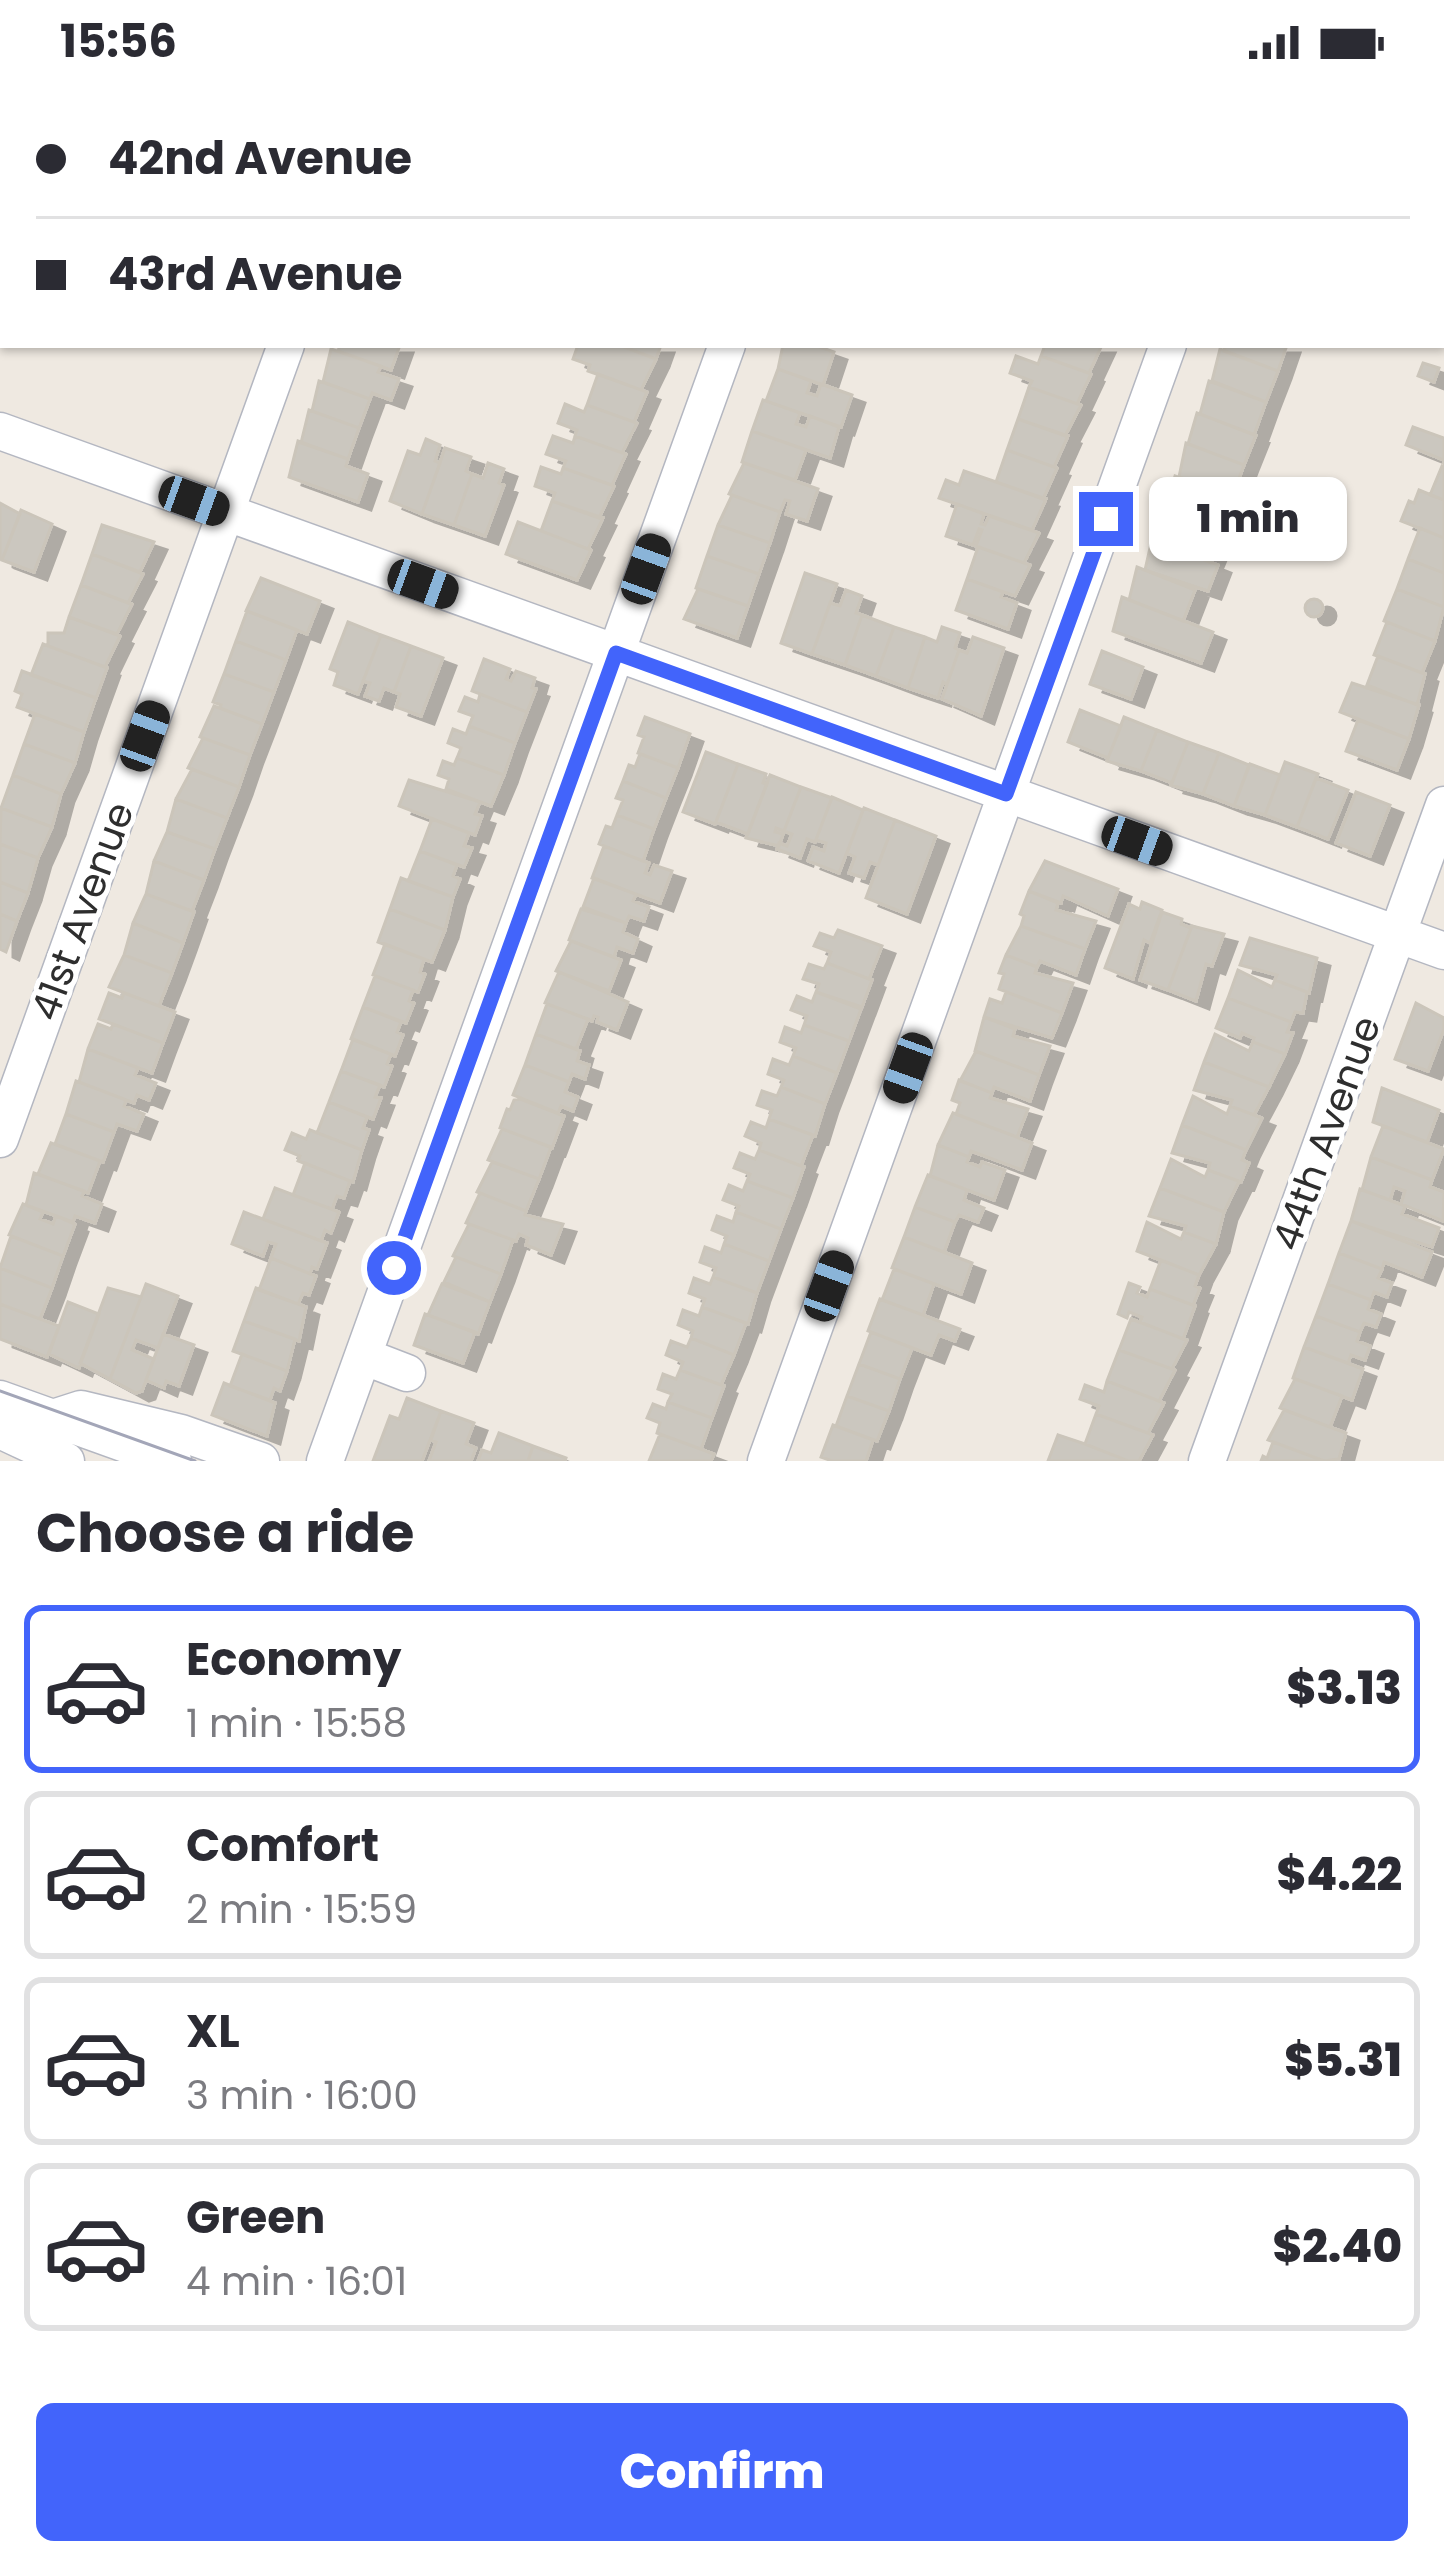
<!DOCTYPE html>
<meta charset="utf-8">
<style>
body{margin:0;font-family:Poppins,sans-serif;background:#f2f2f3;color:#2b2b33;height:100vh;display:flex;flex-direction:column;font-size:45px;white-space:nowrap}
*{box-sizing:border-box;margin:0}
p{font-size:39px;color:#7c7c81}
.icon{flex:none;width:66px;height:66px;fill:none;stroke:currentColor;stroke-width:2;stroke-linecap:round;stroke-linejoin:round}
.map{position:relative;height:1377px;overflow:hidden}
.details{display:flex;flex-direction:column;background:#fff;flex:1}
.details>*{flex:none}
.top-card{position:absolute;left:0px;top:0px;width:1446px;height:264px;box-shadow:0 3px 9px #0004;display:grid;align-content:center;height:264px;padding:0 36px;background:#fff}
.end{position:absolute;width:54px;height:54px;margin:-27px;border:15px solid #4264fb;background:#fff;box-shadow:0 0 0 6px #fff}
.from{border-radius:50%}
.bubble{position:absolute;height:84px;border-radius:18px;background:#fff;box-shadow:0 3px 9px #0004;font-size:39px;font-weight:800;line-height:84px;text-align:center}
.car{position:absolute;width:36px;height:72px;margin:-36px -18px;border-radius:15px;box-shadow:0 0 9px 3px #0007;background:linear-gradient(#222 24%,#8ab4d8 0 40%,#222 0 76%,#8ab4d8 0 86%,#222 0)}
.top-card b{display:flex;align-items:center;gap:42px;height:114px;font-size:45px}
.top-card b+b{border-top:3px solid #e1e1e2}
.top-card i{width:30px;height:30px;background:#2b2b33}
ul{padding:0;list-style:none}
li{display:flex;align-items:center;gap:36px;height:168px;margin:0 24px 18px;padding:0 12px;border:6px solid #e1e1e2;border-radius:18px}
li div{flex:1}
li b{display:block;font-size:45px}
li em{font-style:normal;font-weight:800}
li.current{border-color:#4264fb}
li>.icon{width:108px;height:108px;stroke-width:1.5}
h2{padding:0 36px;font-size:54px;line-height:144px}
.action{display:flex;gap:24px;margin-top:auto;padding:24px 36px}
.action a{flex:1;height:138px;border-radius:18px;background:#4264fb;color:#fff;font-size:48px;font-weight:800;line-height:138px;text-align:center}
.status{display:flex;justify-content:space-between;align-items:center;height:84px;padding:0 60px;background:#fff;direction:ltr}
.status svg{height:33px;fill:currentColor}
.map>svg:first-child{display:block}
</style>
<div class="status"><b>15:56</b><svg viewBox="0 0 49 12"><path d="M0 12V9h3v3zM5 12V6h3v6zM10 12V3h3v9zM15 12V0h3v12zM26 1h20v11H26zM47 4h2v5h-2z"/></svg></div>
<div class="map">
<svg width="1444" height="1377" viewBox="0 0 1444 1377">
<defs>
<filter id="shadow"><feDropShadow dx="13" dy="8" stdDeviation="0" flood-color="#0004"/></filter>
</defs>
<rect width="100%" height="100%" fill="#efe9e1"/>
<!-- building -->
<path fill="#cbc7bf" stroke="#cbc5ba" stroke-width="3" filter="url(#shadow)" d="M36 0H180L35 3Z
M222 0H309L221 3Z
M0 19 3 20V178L0 177Z
M340 261H400L391 286 338 267Z
M578 261H619L656 275 641 306 588 287 590 281 573 275Z
M619 261H661L656 275Z
M783 261H814L834 268 823 301 778 285Z
M1045 261H1102L1089 289 1041 272Z
M1226 261H1287L1278 287 1224 267Z
M331 265 381 282 378 288 399 295 391 316 372 309 370 315 323 298Z
M1220 265 1278 287 1266 318 1212 297Z
M1016 272 1038 280 1041 272 1091 290 1077 320 1029 303 1032 297 1010 289Z
M1423 279 1439 284 1434 298 1418 292Z
M778 285 811 297 807 309 817 312 821 300 852 311 841 343 766 317Z
M598 290 647 308 634 338 587 321Z
M319 297 370 315 359 344 312 327Z
M1209 297 1266 318 1254 351 1200 330Z
M1029 303 1081 321 1065 352 1018 335Z
M763 316 800 329 796 340 806 343 810 332 839 343 830 374 752 347Z
M565 320 584 328 587 321 637 339 622 369 575 352 577 346 558 339Z
M309 326 359 344 348 375 301 359Z
M1197 329 1256 351 1244 381 1188 360Z
M1018 335 1068 352 1054 383 1007 366Z
M1413 343 1444 354V383V376L1406 361Z
M752 347 806 366 795 396 742 378Z
M553 352 573 359 575 352 626 370 612 401 563 384 566 377 546 370Z
M426 355 440 361 435 377 440 379 422 430 390 417 408 367 420 371Z
M298 357 348 375 346 382 368 390 358 418 289 393Z
M1186 359 1244 381 1232 413 1179 393Z
M445 364 471 373 466 387 472 390 454 441 422 430Z
M1007 366 1057 384 1043 415 996 398Z
M488 379 504 385 499 399 504 401 485 452 454 441 472 390 483 394Z
M744 379 818 405 807 437 786 430 790 417 785 416 780 428 729 410Z
M1442 382 1444 383V416L1430 411Z
M541 383 561 390 563 384 614 402 599 434 552 417 555 409 535 402Z
M964 387 1046 415 1032 446 939 414 946 396 959 401Z
M1175 392 1234 414 1223 444 1166 422Z
M1419 406 1444 416V454L1401 437 1409 417 1414 419Z
M732 411 780 428 770 459 718 441Z
M552 417 603 434 588 465 541 447Z
M0 419 20 430 2 476 0 475Z
M957 420 984 430 981 440 985 441 989 432 1039 449 1024 479 976 462 982 446 979 445 973 461 946 452Z
M1164 421 1223 444 1209 478 1155 456Z
M21 426 52 440 34 488 2 476Z
M518 438 591 466 577 496 506 470Z
M102 441 154 458 140 488 92 470Z
M718 441 770 459 759 490 707 472Z
M1420 444 1444 454V489L1408 475Z
M1152 455 1218 481 1208 507 1145 486Z
M978 463 1030 481 1015 512 967 495Z
M92 470 143 490 128 519 81 501Z
M707 472 759 490 748 522 696 504Z
M1408 475 1444 489V523L1397 505Z
M1137 483 1195 506 1183 537 1129 516Z
M805 489 837 500 812 570 781 559Z
M261 494 320 517 307 550 246 527Z
M967 495 1003 508 1001 513 1017 519 1008 545 956 526Z
M81 501 132 520 117 550 69 533Z
M698 505 748 522 737 554 684 535Z
M1397 505 1444 523 1435 557 1384 537Z
M846 506 862 512 856 529 862 531 845 581 812 570 830 519 840 522Z
M1122 513 1213 548 1201 579 1113 547Z
M1305 524a9 9 0 1 1 18 0a9 9 0 1 1-18 0Z
M247 527 297 546 286 576 236 557Z
M862 531 894 543 876 592 845 581Z
M69 533 120 552 105 583 48 562V549H64Z
M348 538 381 551 358 610 334 601 338 588 330 585Z
M1387 538 1435 557 1422 589 1374 571Z
M894 543 925 553 908 604 876 592Z
M942 543 960 549 955 564 959 566 947 600 943 598 938 614 908 604 925 553 937 558Z
M381 551 411 562 394 608 384 604 379 617 365 612 370 599 363 597Z
M973 553 1004 564 981 632 942 615 959 566 967 569Z
M236 557 286 576 274 608 224 590Z
M43 560 107 584 96 614 31 591Z
M411 562 443 574 421 632 396 623 400 610 394 608Z
M1102 567 1143 583 1131 615 1090 600Z
M1378 572 1425 590 1417 621 1367 601Z
M484 575 510 585 506 595 511 597 516 587 535 594 532 604 536 605 527 628 472 607Z
M22 587 96 614 84 648 17 623 22 610 15 607Z
M224 590 274 608 262 640 220 624 221 621 213 618Z
M1352 599 1419 621 1409 655 1340 628Z
M480 610 527 628 515 659 469 642 473 632 459 627 465 613 478 618Z
M214 622 262 640 250 671 200 653Z
M1080 626 1121 642 1108 674 1068 658Z
M35 630 84 648 75 679 24 660Z
M645 633 690 650 678 684 638 669 644 653 638 651Z
M1124 633 1157 646 1141 687 1107 677Z
M1358 636 1409 655 1397 686 1346 667Z
M469 642 515 659 504 691 457 674 461 664 448 659 453 645 466 650Z
M1157 646 1188 658 1172 699 1141 687Z
M203 654 250 671 239 703 188 684Z
M1188 658 1219 669 1203 710 1171 701Z
M24 660 75 679 61 710 13 691Z
M706 668 738 680 715 740 683 728Z
M1219 669 1249 681 1234 722 1203 710Z
M640 670 678 684 666 714 623 697 629 681 635 683Z
M457 674 504 691 491 722 446 705 449 695 438 691 443 677 454 681Z
M1285 678 1318 690 1297 743 1265 731Z
M738 680 766 690 763 699 767 700 748 750 716 738Z
M1250 680 1280 691 1265 731 1234 722Z
M192 685 239 703 227 734 176 715Z
M13 691 61 710 52 743 1 724Z
M770 691 801 703 784 747 776 744 775 748 783 750 779 762 746 754Z
M1316 694 1348 706 1328 755 1297 743Z
M409 696 480 718 475 730 482 732 475 751 399 722Z
M623 697 666 714 654 745 617 731 623 716 616 714Z
M801 703 832 714 815 758 807 755 800 774 777 765 779 759 787 762 792 750 784 747Z
M1356 708 1390 721 1370 772 1336 759Z
M832 713 863 726 839 789 808 777 813 763 824 767 826 759 816 756Z
M176 715 227 734 215 765 167 748Z
M1 724 52 743 38 774 0 760Z
M864 724 895 736 878 781 870 778 864 794 849 789 855 773 847 769Z
M617 731 654 745 643 777 599 760 606 742 612 744Z
M432 735 469 749 464 762 472 764 464 783 420 767Z
M895 736 936 752 907 830 866 814Z
M167 748 215 765 204 796 154 777Z
M0 760 38 774 28 809 0 798Z
M604 762 649 779 645 789 650 791 654 781 672 787 660 819 592 794Z
M420 767 457 781 453 792 460 795 453 813 408 797Z
M154 777 204 796 192 827 146 810Z
M1045 777 1118 805 1108 832 1063 812 1061 819 1029 807Z
M401 794 453 813 445 846 390 825Z
M594 794 636 810 633 817 649 823 644 837 629 832 626 839 583 823Z
M0 798 28 809 17 837 0 830Z
M1029 807 1058 819 1056 826 1096 837 1085 865 1021 842 1024 832 1020 830Z
M146 810 194 828 183 859 133 839Z
M1142 818 1162 826 1150 859 1144 856 1133 895 1105 884 1129 820 1140 825Z
M390 825 445 846 432 878 378 858Z
M581 825 626 839 623 848 638 855 633 869 617 863 614 873 569 856Z
M1162 828 1182 835 1181 840 1191 844 1168 906 1140 896Z
M0 830 17 837 6 868 0 865Z
M133 839 183 859 172 889 124 871Z
M1021 842 1085 865 1076 891 1040 877 1037 883 1006 871Z
M1192 842 1224 850 1212 882 1206 880 1196 917 1168 906Z
M838 846 882 862 869 895 827 879 831 868 814 862 820 849 834 854Z
M1250 854 1317 874 1309 909 1275 896 1277 891 1240 881Z
M571 857 621 876 609 907 556 887Z
M385 860 424 875 420 888 425 890 418 908 373 891Z
M124 871 172 889 159 922 109 903Z
M1006 871 1037 883 1035 889 1073 899 1062 929 999 905 1004 890 999 889Z
M827 879 872 896 862 923 816 908 819 900 803 895 809 880 824 885Z
M1238 886 1272 903 1275 896 1307 908 1303 929 1295 928 1291 938 1228 914Z
M559 888 628 918 617 946 597 938 598 933 594 932 592 937 545 919Z
M375 892 413 906 409 917 414 919 406 939 363 923Z
M816 908 861 925 849 957 804 941 807 932 791 926 797 912 812 918Z
M1006 908 1062 929 1052 954 984 933 990 915 1002 919Z
M109 909 122 914 124 909 175 928 163 959 99 935Z
M1228 914 1291 938 1287 948 1293 949 1285 970 1253 958 1254 954 1242 949 1240 954 1216 944Z
M1416 919 1444 934V945L1428 987 1395 975Z
M547 920 588 935 576 965 536 950Z
M363 923 401 938 397 948 403 951 395 972 351 955Z
M984 933 1015 945 1013 952 1050 962 1039 991 975 967Z
M98 940 111 945 113 940 163 959 152 989 88 965Z
M804 941 849 957 837 989 793 972 796 964 780 958 785 943 801 949Z
M536 950 580 967 577 977 589 981 585 995 572 990 569 998 525 981Z
M1215 950 1249 967 1253 958 1285 970 1269 1003 1204 978Z
M353 955 391 970 387 980 392 982 384 1003 341 987Z
M88 965 138 984 135 991 156 999 149 1016 137 1011 134 1019 79 998Z
M976 967 1039 991 1030 1017 994 1003 992 1009 960 997Z
M793 972 837 989 825 1020 781 1003 784 996 768 990 773 975 789 981Z
M1204 978 1269 1003 1254 1031 1230 1022 1232 1016 1194 1006Z
M525 981 569 998 565 1008 578 1013 573 1027 561 1022 558 1029 513 1011Z
M341 987 380 1001 375 1013 381 1014 373 1035 329 1018Z
M959 996 992 1009 990 1014 1028 1025 1017 1053 956 1030 960 1019 952 1016Z
M76 997 126 1016 124 1022 144 1030 137 1047 117 1040 114 1048 66 1030Z
M781 1003 825 1020 815 1052 769 1035 772 1026 757 1021 762 1007 777 1012Z
M1382 1004 1439 1026 1427 1058 1373 1038Z
M1193 1012 1227 1030 1230 1022 1262 1034 1246 1066 1182 1041Z
M520 1015 564 1032 552 1064 500 1044 507 1025 510 1026 514 1016Z
M329 1018 367 1033 363 1044 369 1046 362 1066 317 1049Z
M953 1029 1032 1059 1022 1086 971 1067 969 1073 938 1061Z
M66 1030 114 1048 103 1078 55 1060Z
M769 1035 813 1051 801 1082 759 1066 761 1059 745 1052 751 1038 766 1044Z
M1182 1041 1246 1066 1242 1076 1249 1079 1241 1098 1208 1086 1210 1079 1172 1069Z
M1383 1042 1444 1065 1432 1096 1371 1073Z
M502 1045 551 1063 539 1095 488 1076Z
M310 1046 362 1066 353 1098 298 1077 300 1072 285 1066 292 1049 306 1055Z
M51 1059 100 1077 88 1109 38 1090Z
M938 1061 969 1073 967 1078 980 1083 982 1078 1005 1086 994 1116 930 1092Z
M759 1066 804 1083 793 1114 747 1097 750 1090 734 1084 740 1069 755 1075Z
M1371 1073 1432 1096 1430 1103 1444 1108 1443 1137 1401 1120 1405 1107 1394 1103 1390 1116 1362 1106Z
M1171 1075 1205 1093 1208 1086 1239 1097 1224 1128 1160 1104Z
M492 1078 539 1095 526 1127 477 1108Z
M305 1079 350 1097 344 1114 337 1112 332 1125 293 1111Z
M34 1089 84 1107 82 1112 102 1120 95 1139 75 1132 73 1138 26 1121Z
M928 1091 967 1106 964 1116 984 1124 978 1138 959 1131 955 1138 915 1123Z
M747 1097 793 1114 781 1145 736 1128 739 1122 723 1116 729 1101 743 1107Z
M275 1104 339 1128 331 1149 325 1146 321 1157 263 1135Z
M1160 1104 1224 1128 1216 1160 1184 1148 1186 1142 1149 1132Z
M1360 1105 1405 1122 1402 1130 1439 1144 1432 1163 1351 1137Z
M480 1109 526 1127 525 1131 563 1140 551 1171 526 1161 528 1154 519 1150 516 1157 466 1139Z
M23 1120 43 1128 40 1135 53 1140 56 1132 75 1140 63 1172 9 1151Z
M915 1123 955 1138 944 1168 904 1153Z
M244 1128 327 1159 317 1185 312 1183 310 1190 271 1174 276 1160 268 1158 263 1172 232 1160Z
M736 1128 781 1145 769 1177 724 1160 727 1152 712 1146 717 1132 733 1138Z
M1351 1137 1432 1168 1422 1193 1384 1178 1382 1185 1339 1169Z
M1147 1138 1181 1155 1184 1148 1216 1160 1199 1191 1137 1167Z
M469 1140 513 1156 501 1190 453 1172Z
M11 1152 63 1172 52 1204 0 1184Z
M904 1153 972 1179 961 1210 892 1184Z
M724 1160 769 1177 757 1209 713 1193 716 1184 700 1178 705 1163 721 1169Z
M1339 1169 1382 1185 1378 1194 1392 1199 1387 1213 1374 1208 1371 1216 1328 1200Z
M456 1173 501 1190 490 1218 444 1198Z
M271 1174 316 1192 309 1211 303 1209 298 1220 259 1206Z
M1161 1176 1199 1191 1195 1202 1200 1204 1193 1221 1150 1205Z
M0 1184 52 1204 40 1235 0 1220Z
M894 1185 934 1200 923 1231 882 1216Z
M713 1193 757 1209 748 1240 702 1223 705 1215 689 1209 694 1194 710 1200Z
M1129 1199 1140 1203 1137 1209 1147 1213 1150 1205 1195 1222 1183 1255 1140 1238 1142 1233 1129 1228 1127 1234 1118 1230Z
M146 1200 178 1212 158 1264 136 1256 132 1266 154 1275 142 1307 136 1309 110 1295Z
M442 1200 490 1218 478 1250 428 1231Z
M1328 1200 1371 1216 1368 1225 1381 1230 1376 1243 1364 1239 1360 1248 1316 1232Z
M108 1204 141 1213 110 1295 80 1279Z
M256 1204 306 1223 299 1257 244 1237Z
M880 1215 960 1245 955 1257 939 1251 931 1271 868 1247Z
M68 1218 99 1230 79 1284 49 1270Z
M0 1220 59 1242 47 1273 0 1255Z
M702 1223 746 1239 734 1271 691 1254 693 1247 678 1241 683 1226 699 1232Z
M425 1230 475 1248 463 1279 414 1261Z
M1316 1232 1360 1248 1357 1257 1370 1262 1365 1276 1351 1271 1348 1279 1304 1263Z
M1131 1235 1187 1256 1172 1285 1119 1266Z
M244 1237 295 1255 287 1287 233 1267Z
M871 1248 912 1264 900 1295 859 1280Z
M163 1250 194 1261 179 1302 166 1297 164 1304 146 1296Z
M691 1254 734 1271 721 1301 680 1286 683 1278 666 1271 671 1257 687 1263Z
M1304 1263 1363 1285 1352 1316 1293 1294Z
M1119 1266 1175 1286 1159 1317 1107 1297Z
M242 1270 287 1287 280 1307 274 1304 270 1316 230 1302Z
M859 1280 900 1295 889 1327 847 1312Z
M680 1286 724 1302 712 1334 668 1318 672 1310 658 1305 663 1290 676 1295Z
M1295 1295 1342 1312 1330 1343 1280 1324Z
M1107 1297 1164 1319 1148 1349 1096 1330 1099 1322 1080 1315 1085 1301 1104 1308Z
M224 1299 275 1319 267 1352 212 1331Z
M847 1312 889 1327 877 1357 836 1342Z
M407 1314 441 1327 422 1377H373L390 1332 399 1335Z
M668 1318 712 1334 701 1365 657 1349 660 1339 647 1334 653 1320 666 1325Z
M1284 1326 1346 1349 1339 1375 1324 1377 1268 1356Z
M441 1327 474 1339 466 1360 476 1364 471 1377H429L436 1358 431 1356Z
M1096 1330 1153 1351 1139 1377H1128L1085 1360Z
M833 1341 873 1356 866 1377H832L821 1373Z
M499 1349 533 1362 528 1377H478L482 1366 491 1369Z
M660 1350 714 1370 711 1377H649Z
M1058 1351 1085 1360 1128 1377H1048Z
M1273 1358 1319 1375 1318 1377H1261L1263 1372 1267 1374Z
M533 1362 566 1374 565 1377H528Z"/>
<g fill="none" stroke-linecap="round" stroke-linejoin="round">
<!-- minor casing -->
<g stroke="#b4b7c1" stroke-width="39">
<path id="minor" d="M379 3 380 0
M820 3 821 0
M1261 3 1262 0
M1404 3 1405 0
M0 13 3 14
M1443 86H1444
M0 347 1444 867
M0 1055 286 261
M363 1272 407 1289
M0 1315 173 1377
M53 1334 81 1325 181 1349 261 1377
M0 1346 66 1377
M325 1377 727 261
M766 1377 1168 261
M1207 1377 1444 721"/>
</g>
<!-- minor -->
<use href="#minor" stroke="#fff" stroke-width="36"/>
<!-- tram -->
<path stroke="#a3a6b8" stroke-width="3" d="M0 1307 195 1377"/>
</g>
<g fill="none" stroke-linecap="round" stroke-linejoin="round">
<!-- route -->
<path stroke="#4264fb" stroke-width="15" d="M394 1184 616 569 1006 710 1106 435"/>
</g>
<g text-anchor="middle" stroke-width="10" stroke-linejoin="round" paint-order="stroke">
<!-- street labels -->
<g font-size="39" fill="#2e2e2e" stroke="#fff">
<text transform="translate(82 827) rotate(-70)" y="14">41st Avenue</text>
<text transform="translate(1326 1049) rotate(-70)" y="14">44th Avenue</text>
</g>
</g>
</svg>
<i class="end from" style="left:394px;top:1184px"></i>
<i class="end" style="left:1106px;top:435px"></i>
<div class="bubble" style="left:1149px;top:393px;width:198px">1 min</div>
<i class="car" style="left:194px;top:417px;rotate:110deg"></i>
<i class="car" style="left:646px;top:485px;rotate:20deg"></i>
<i class="car" style="left:423px;top:500px;rotate:110deg"></i>
<i class="car" style="left:145px;top:652px;rotate:20deg"></i>
<i class="car" style="left:1137px;top:757px;rotate:110deg"></i>
<i class="car" style="left:908px;top:984px;rotate:200deg"></i>
<i class="car" style="left:829px;top:1202px;rotate:20deg"></i>
<div class="top-card">
<b><i class="from"></i>42nd Avenue</b>
<b><i></i>43rd Avenue</b>
</div>
</div>
<section class="details">
<h2>Choose a ride</h2>
<ul>
<li class="current"><svg class="icon" aria-label="car" viewBox="0 0 24 24"><path d="M5 17H2v-5l4-1 3-4h7l3 4 3 1v5h-3M9 17h6M6 11h13"/><circle cx="7" cy="17" r="2"/><circle cx="17" cy="17" r="2"/></svg><div><b>Economy</b><p>1 min · 15:58</p></div><em>$3.13</em></li>
<li><svg class="icon" aria-label="car" viewBox="0 0 24 24"><path d="M5 17H2v-5l4-1 3-4h7l3 4 3 1v5h-3M9 17h6M6 11h13"/><circle cx="7" cy="17" r="2"/><circle cx="17" cy="17" r="2"/></svg><div><b>Comfort</b><p>2 min · 15:59</p></div><em>$4.22</em></li>
<li><svg class="icon" aria-label="car" viewBox="0 0 24 24"><path d="M5 17H2v-5l4-1 3-4h7l3 4 3 1v5h-3M9 17h6M6 11h13"/><circle cx="7" cy="17" r="2"/><circle cx="17" cy="17" r="2"/></svg><div><b>XL</b><p>3 min · 16:00</p></div><em>$5.31</em></li>
<li><svg class="icon" aria-label="car" viewBox="0 0 24 24"><path d="M5 17H2v-5l4-1 3-4h7l3 4 3 1v5h-3M9 17h6M6 11h13"/><circle cx="7" cy="17" r="2"/><circle cx="17" cy="17" r="2"/></svg><div><b>Green</b><p>4 min · 16:01</p></div><em>$2.40</em></li>
</ul>
<div class="action"><a>Confirm</a></div>
</section>
